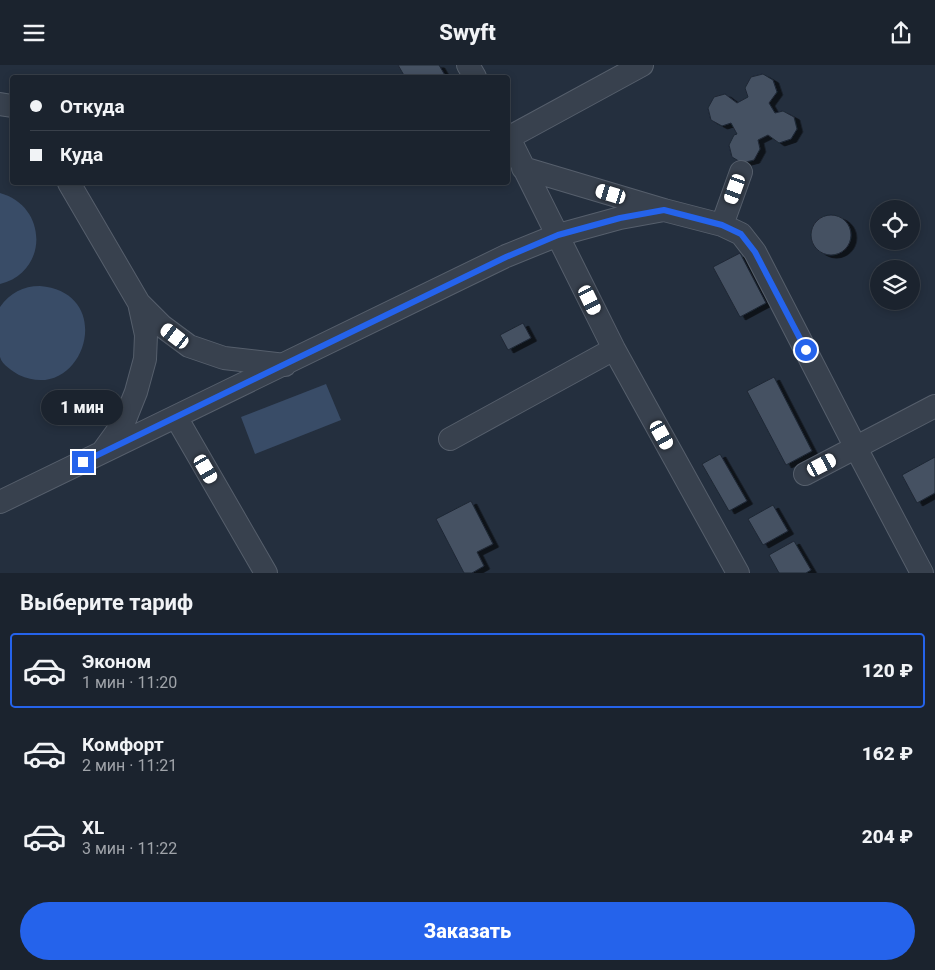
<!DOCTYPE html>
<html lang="ru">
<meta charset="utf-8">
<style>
body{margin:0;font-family:Roboto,sans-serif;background:#282f3a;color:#f1f3f6;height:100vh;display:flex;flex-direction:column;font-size:19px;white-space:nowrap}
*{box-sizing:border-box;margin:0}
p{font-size:16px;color:#a0a4aa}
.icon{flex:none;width:28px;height:28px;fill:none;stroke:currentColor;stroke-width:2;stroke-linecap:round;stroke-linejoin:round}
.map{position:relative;height:508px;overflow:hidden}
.details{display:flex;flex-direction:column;background:#1b232e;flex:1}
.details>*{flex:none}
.guide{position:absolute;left:10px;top:10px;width:500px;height:110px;border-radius:5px;box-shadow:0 2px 8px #0003,0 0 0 1px #39404a;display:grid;align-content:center;height:110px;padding:0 20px;background:#1b232e}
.tools{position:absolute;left:870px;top:135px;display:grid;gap:10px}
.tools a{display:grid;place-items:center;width:50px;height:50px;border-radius:50%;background:#1b232e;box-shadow:0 2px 8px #0003,0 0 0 1px #39404a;font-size:25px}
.end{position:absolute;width:22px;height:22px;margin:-11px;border:6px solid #2563eb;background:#fff;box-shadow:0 0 0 2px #fff}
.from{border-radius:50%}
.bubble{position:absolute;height:35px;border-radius:18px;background:#1b232e;box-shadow:0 2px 8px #0003,0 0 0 1px #39404a;font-size:16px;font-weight:800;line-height:35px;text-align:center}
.car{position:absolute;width:15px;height:30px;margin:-15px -8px;border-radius:6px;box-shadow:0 0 4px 1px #0007;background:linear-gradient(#fff 24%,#345 0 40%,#fff 0 76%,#345 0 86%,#fff 0)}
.guide b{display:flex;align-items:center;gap:18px;height:48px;font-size:19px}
.guide b+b{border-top:1px solid #39404a}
.guide i{width:12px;height:12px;background:#f1f3f6}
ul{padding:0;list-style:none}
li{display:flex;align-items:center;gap:15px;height:75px;margin:0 10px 8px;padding:0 10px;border:2px solid transparent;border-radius:5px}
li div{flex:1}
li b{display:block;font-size:19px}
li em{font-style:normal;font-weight:800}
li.on{border-color:#2563eb}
li>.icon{width:45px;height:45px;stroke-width:1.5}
h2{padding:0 20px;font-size:22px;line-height:60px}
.button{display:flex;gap:10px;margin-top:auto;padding:10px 20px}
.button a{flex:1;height:58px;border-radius:30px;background:#2563eb;color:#fff;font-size:20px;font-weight:800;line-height:58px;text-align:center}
header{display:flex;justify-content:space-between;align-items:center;height:65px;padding:0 20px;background:#1b232e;font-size:22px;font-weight:800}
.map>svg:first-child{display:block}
</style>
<header><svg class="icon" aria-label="menu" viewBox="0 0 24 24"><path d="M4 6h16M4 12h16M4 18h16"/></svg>Swyft<svg class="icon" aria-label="share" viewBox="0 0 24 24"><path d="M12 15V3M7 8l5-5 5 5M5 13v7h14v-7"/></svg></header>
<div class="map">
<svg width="935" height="508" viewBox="0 0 935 508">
<defs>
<filter id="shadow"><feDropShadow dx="5.5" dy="3" stdDeviation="0" flood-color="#0009"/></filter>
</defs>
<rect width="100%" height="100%" fill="#242f3e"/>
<!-- water -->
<path fill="#394c67" d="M0 128C48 141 49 207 0 219Z
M40 221C119 228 83 340 19 310 13 306 2 300 0 292 0 281 0 254 0 242 10 228 23 221 40 221Z
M326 319 341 355 255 389 241 352Z"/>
<!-- building -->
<path fill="#455162" stroke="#1f2835" filter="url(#shadow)" d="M398 0H439L446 12H405Z
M763 9 773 15 777 27 769 38 775 48 783 46 794 52 797 64 791 74 779 78 768 70 758 75 760 84 754 95 742 98 732 92 729 80 734 70 737 69 731 58 722 61 711 55 708 43 714 32 725 29 737 38 748 32 745 23 751 12Z
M811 170a20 20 0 1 1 40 0a20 20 0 1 1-40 0Z
M740 188 766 238 740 252 713 202Z
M523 258 531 273 508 285 500 270Z
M774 312 812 386 786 400 747 326Z
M720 389 747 436 729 446 702 399Z
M935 392V428L917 438 902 410Z
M471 436 493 479 477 487 484 501 472 508H464L436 454Z
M773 440 788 466 763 480 748 454Z
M794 476 811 505 806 508H779L769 490Z"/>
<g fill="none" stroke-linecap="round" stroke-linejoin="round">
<!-- minor casing -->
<g stroke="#565f6c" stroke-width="24">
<path id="minor" d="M468 0 475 12
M0 39 12 41
M508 71 614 284 738 508
M508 73 642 0
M523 103 664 145 722 160 741 169 755 187 856 383 922 508
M69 118 139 238 162 261 189 281 224 293 285 300
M722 160 741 107
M176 352 266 508
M450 374 614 284
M103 386 124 357 136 327 145 294 146 270 139 238
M805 409 935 341
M0 437 506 191 558 170 620 153 664 145"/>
</g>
<!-- minor -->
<use href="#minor" stroke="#38414e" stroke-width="22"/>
</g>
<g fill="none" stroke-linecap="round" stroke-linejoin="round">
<!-- route -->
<path stroke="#2563eb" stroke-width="6" d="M83 397 506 192 558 170 620 153 664 145 722 160 741 169 755 187 806 285"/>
</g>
</svg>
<div class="tools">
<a><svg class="icon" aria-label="locate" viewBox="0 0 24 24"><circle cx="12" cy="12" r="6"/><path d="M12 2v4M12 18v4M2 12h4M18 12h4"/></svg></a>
<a><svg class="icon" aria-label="layers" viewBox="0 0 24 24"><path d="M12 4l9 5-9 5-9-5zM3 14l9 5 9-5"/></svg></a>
</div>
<i class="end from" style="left:806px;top:285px"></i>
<i class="end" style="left:83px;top:397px"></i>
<div class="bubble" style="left:41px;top:325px;width:82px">1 мин</div>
<i class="car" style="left:735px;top:124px;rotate:200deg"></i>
<i class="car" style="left:611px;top:129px;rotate:287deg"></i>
<i class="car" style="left:590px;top:235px;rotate:154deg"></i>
<i class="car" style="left:175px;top:271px;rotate:307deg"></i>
<i class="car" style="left:662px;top:370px;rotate:151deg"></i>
<i class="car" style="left:822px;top:400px;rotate:62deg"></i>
<i class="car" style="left:206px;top:404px;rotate:150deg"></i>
<div class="guide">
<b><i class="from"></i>Откуда</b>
<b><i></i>Куда</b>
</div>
</div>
<section class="details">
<h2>Выберите тариф</h2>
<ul>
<li class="on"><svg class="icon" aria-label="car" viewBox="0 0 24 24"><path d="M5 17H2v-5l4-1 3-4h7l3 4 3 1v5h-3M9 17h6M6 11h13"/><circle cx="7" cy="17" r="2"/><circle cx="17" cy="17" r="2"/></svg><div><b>Эконом</b><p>1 мин · 11:20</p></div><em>120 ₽</em></li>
<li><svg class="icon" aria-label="car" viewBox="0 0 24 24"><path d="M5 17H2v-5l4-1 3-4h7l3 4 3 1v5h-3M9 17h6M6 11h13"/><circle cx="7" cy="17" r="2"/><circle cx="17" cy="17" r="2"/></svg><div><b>Комфорт</b><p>2 мин · 11:21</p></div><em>162 ₽</em></li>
<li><svg class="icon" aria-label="car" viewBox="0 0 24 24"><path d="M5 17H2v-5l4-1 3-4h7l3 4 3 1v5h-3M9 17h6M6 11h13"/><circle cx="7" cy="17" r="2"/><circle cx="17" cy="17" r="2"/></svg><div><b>XL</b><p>3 мин · 11:22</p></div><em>204 ₽</em></li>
</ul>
<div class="button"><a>Заказать</a></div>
</section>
